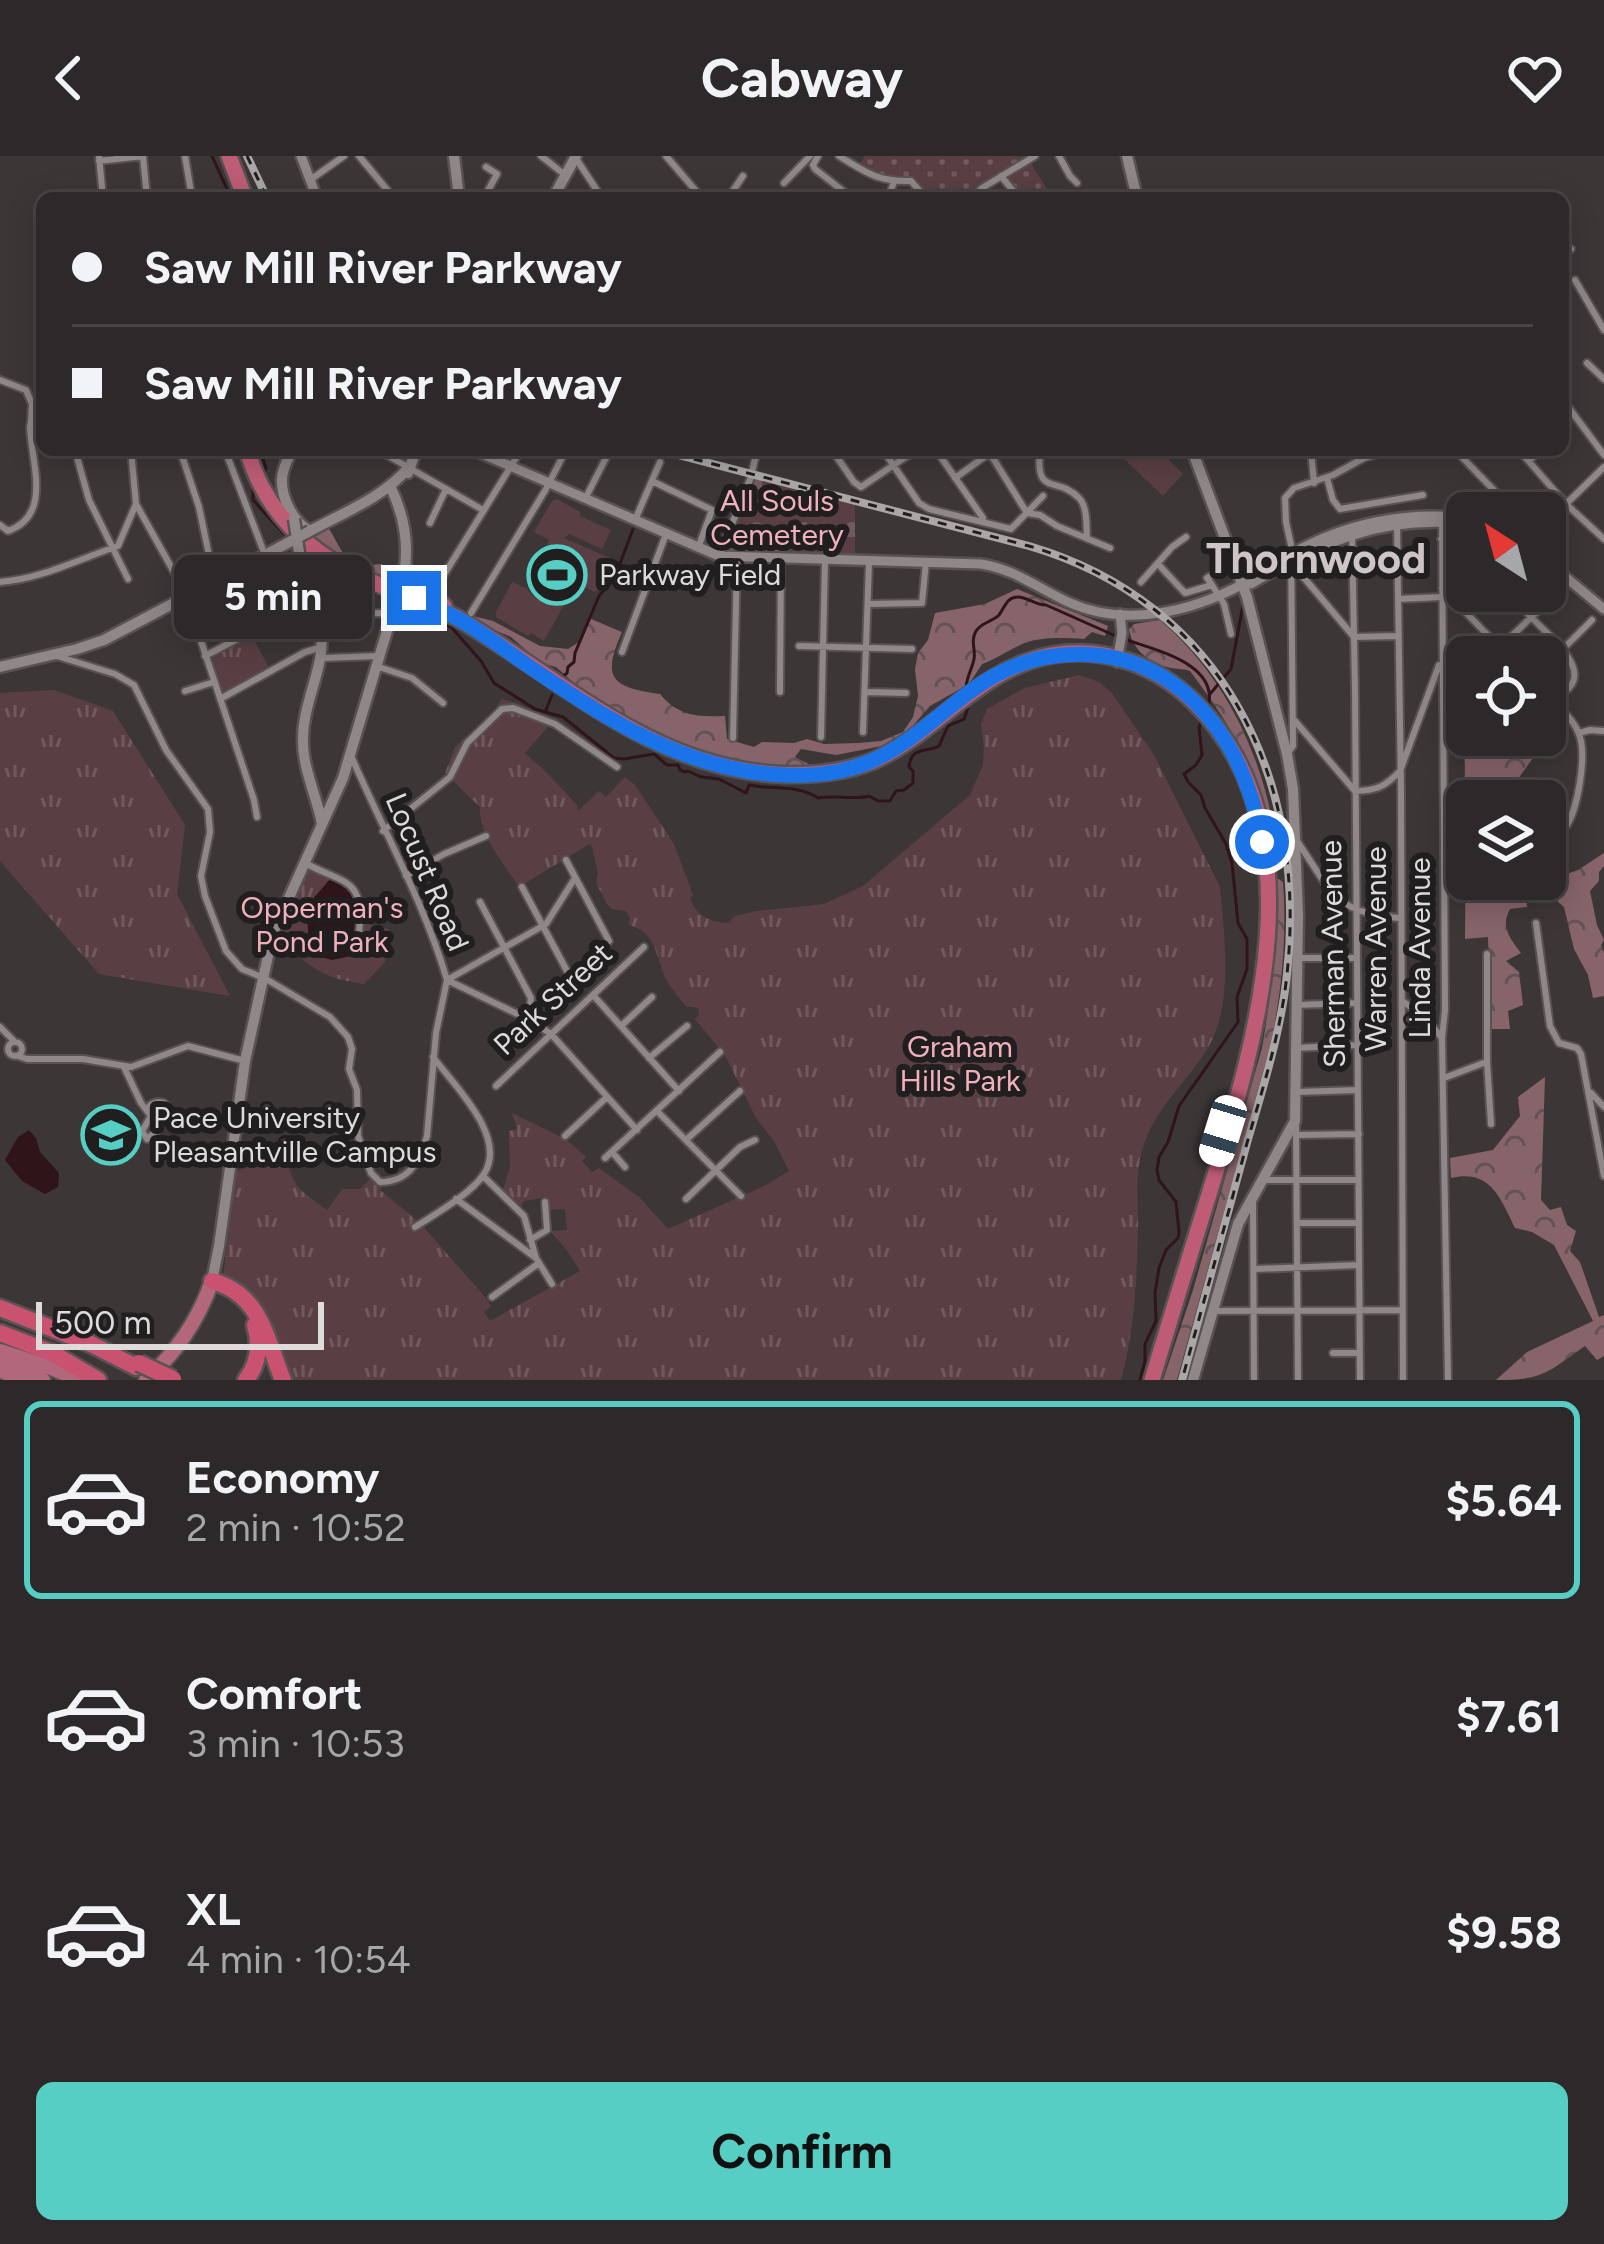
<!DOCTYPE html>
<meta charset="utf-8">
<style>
body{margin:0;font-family:Figtree,sans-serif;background:#393435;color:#f1f3f6;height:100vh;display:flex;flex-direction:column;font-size:45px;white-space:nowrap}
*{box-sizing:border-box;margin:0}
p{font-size:39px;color:#a7a6a8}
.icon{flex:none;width:66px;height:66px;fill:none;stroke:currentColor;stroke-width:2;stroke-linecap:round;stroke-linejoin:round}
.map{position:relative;height:1224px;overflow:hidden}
.drawer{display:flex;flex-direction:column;background:#2d2829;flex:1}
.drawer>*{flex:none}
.guide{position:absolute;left:36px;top:36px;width:1533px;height:264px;border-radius:18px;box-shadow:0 6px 30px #0003,0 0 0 3px #484446;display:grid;align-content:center;height:264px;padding:0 36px;background:#2d2829}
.needle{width:78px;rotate:324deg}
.controls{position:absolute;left:1446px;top:336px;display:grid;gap:24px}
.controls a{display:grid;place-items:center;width:120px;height:120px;border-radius:18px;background:#2d2829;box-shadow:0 6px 30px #0003,0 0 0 3px #484446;font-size:60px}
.scale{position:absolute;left:36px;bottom:30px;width:288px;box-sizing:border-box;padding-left:12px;border:6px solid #dfdbdb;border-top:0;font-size:33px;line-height:42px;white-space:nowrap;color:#dfdbdb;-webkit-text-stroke:9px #211e1f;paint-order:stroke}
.end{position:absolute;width:54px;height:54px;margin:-27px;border:15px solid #1a73e8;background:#fff;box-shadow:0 0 0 6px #fff}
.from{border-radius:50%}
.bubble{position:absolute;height:84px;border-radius:18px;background:#2d2829;box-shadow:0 6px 30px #0003,0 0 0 3px #484446;font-size:39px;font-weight:700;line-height:84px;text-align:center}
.car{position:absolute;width:36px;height:72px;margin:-36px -18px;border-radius:15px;box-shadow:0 0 9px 3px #0007;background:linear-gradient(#fff 24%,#345 0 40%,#fff 0 76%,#345 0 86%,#fff 0)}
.guide b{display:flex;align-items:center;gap:42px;height:114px;font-size:45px}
.guide b+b{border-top:3px solid #484446}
.guide i{width:30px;height:30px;background:#f1f3f6}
ul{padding:21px 0 0;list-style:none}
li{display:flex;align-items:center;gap:36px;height:198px;margin:0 24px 18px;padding:0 12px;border:6px solid transparent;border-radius:18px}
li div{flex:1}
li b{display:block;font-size:45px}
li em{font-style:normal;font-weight:700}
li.selected{border-color:#56cec3}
li>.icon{width:108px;height:108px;stroke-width:1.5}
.action{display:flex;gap:24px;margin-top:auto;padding:24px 36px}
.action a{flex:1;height:138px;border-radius:18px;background:#56cec3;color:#111;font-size:48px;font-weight:700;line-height:138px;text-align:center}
header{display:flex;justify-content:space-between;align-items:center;height:156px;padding:0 36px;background:#2d2829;font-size:54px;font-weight:700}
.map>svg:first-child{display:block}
</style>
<header><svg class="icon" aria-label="back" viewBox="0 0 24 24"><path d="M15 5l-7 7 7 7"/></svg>Cabway<svg class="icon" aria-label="heart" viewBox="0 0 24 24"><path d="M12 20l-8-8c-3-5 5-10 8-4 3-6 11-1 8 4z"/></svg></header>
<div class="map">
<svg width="1604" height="1224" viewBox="0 0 1604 1224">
<defs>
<pattern id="grass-dots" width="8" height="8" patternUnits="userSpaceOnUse" patternTransform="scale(3)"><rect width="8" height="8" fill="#593f43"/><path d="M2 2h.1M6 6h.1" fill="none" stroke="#705a5e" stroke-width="1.8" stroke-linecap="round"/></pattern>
<pattern id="forest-crowns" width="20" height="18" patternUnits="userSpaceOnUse" patternTransform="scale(3)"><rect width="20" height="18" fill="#86646a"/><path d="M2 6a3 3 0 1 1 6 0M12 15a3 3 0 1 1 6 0" fill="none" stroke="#645356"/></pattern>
<pattern id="cemetery-stones" width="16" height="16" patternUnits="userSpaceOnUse" patternTransform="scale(3)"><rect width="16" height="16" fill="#593f43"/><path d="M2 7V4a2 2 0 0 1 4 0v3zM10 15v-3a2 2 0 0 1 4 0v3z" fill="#705a5e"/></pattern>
<pattern id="park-tufts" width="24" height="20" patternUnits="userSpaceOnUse" patternTransform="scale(3)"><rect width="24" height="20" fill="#593f43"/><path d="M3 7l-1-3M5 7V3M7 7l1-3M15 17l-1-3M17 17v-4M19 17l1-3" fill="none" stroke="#705a5e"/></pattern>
</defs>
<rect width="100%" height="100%" fill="#3c3637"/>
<!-- grass -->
<path fill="url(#grass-dots)" d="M865 0H1026L1053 42 1021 40 1008 21 986 35 990 42H930C909 13 919 24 888 21 878 21 868 13 860 8Z"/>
<!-- forest -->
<path fill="url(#forest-crowns)" d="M328 371C346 401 345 412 382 408L388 415 395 413 400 407V414L450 448 469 459 493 465 540 490 568 493 579 486 591 463 622 476C601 523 612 531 660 538 678 560 697 561 725 560L727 583 754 591 762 586 794 587 807 583 824 588 858 587 881 585 903 576 913 561 918 540 915 513 918 497 928 484 935 457 985 448 1017 433 1108 470 1105 480 1092 476 1084 483C1064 482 1039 480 1020 489 1007 495 996 503 982 508L969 528 930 550 904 580 882 590 836 599 801 593 795 601 814 611 761 610 729 604 653 577 588 539 556 511 541 507 511 481 480 468 437 441 428 442 372 421 309 383Z
M1160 464C1226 521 1263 600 1276 685L1270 689 1274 720 1283 726C1287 781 1282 833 1271 887L1177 1224H1163L1193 1134 1262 892C1277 807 1283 700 1252 618 1238 581 1214 547 1190 515 1184 513 1177 513 1171 512 1149 508 1132 493 1129 473L1134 468Z
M1464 548H1467V579H1545V567L1559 577 1555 584 1538 595 1502 645H1467V723L1545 722 1551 724 1578 714 1604 697V710L1599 716V725L1590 735 1597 769 1604 784 1601 789 1604 797V840L1593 842 1588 819 1574 793 1564 751 1558 746 1554 730 1525 734 1527 751 1510 753C1500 771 1510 782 1521 797L1506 805 1519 816 1523 849 1508 855 1510 873H1491L1488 781 1465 783 1466 665 1447 667 1448 637 1465 632Z
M1545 921 1541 1044 1550 1054 1561 1051 1567 1069 1576 1075 1570 1095 1580 1106 1599 1161 1604 1159V1200L1597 1204 1585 1190C1548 1216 1544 1224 1496 1224L1527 1196 1593 1165 1554 1089 1532 1076 1515 1072C1500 1041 1490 1013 1451 1022L1450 1002 1493 994 1520 960 1518 941Z"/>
<!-- cemetery -->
<path fill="url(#cemetery-stones)" d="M754 322 855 347V399L726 397Z"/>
<!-- park -->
<path fill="url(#park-tufts)" d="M252 480 269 512 223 537 211 502Z
M1079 519 1099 526 1112 537 1154 599 1220 731C1224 778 1233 843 1211 886 1191 924 1154 950 1142 995 1135 1018 1138 1045 1138 1068 1137 1122 1135 1172 1121 1224H290L223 1122 236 1015 285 999C295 1035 298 1032 327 1054L342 1033H360L370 1023 384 1029 380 1034 420 1067 485 1141 491 1150 484 1156 490 1165 580 1115 566 1093 550 1075 567 1074 565 1053 547 1054 546 1041 524 1045 521 1050 503 1034 510 1011 509 975 517 973 512 957 567 984 586 1001 582 1005 592 1016 599 1012 640 1042 668 1073 766 1029 789 1015 774 985 756 962 726 901 695 863 699 859 698 852 686 850C678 840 667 828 663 816 655 794 654 776 629 769L630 762 626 755 612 753 607 748 596 727 598 717 591 687 519 731C505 708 478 678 480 651L445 617 455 591 492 557 502 543 519 548 551 567 525 597 549 619 577 649 578 655 599 635 606 641 625 621 635 629 674 688 693 739 690 742C696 760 710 766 728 767L735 760 757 755 824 748 863 730 970 639 983 609 984 591 981 568 987 553 1025 532Z
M54 534 113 555 185 669 177 738 230 840 99 818 0 705V537Z
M308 714 349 731 355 743 359 766 389 773 385 806 364 828C326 823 313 813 284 788 278 760 292 737 308 714Z"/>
<!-- garden -->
<path fill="#593f43" d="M1133 294H1175L1164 299 1183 318 1163 340 1124 303Z
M557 343 580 356V360L611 374 602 393 569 378 564 382 610 402 607 411 609 413 599 434 594 436 575 425 577 420 541 403 549 384 534 376 552 345Z
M547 424 570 438 544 485 531 477 528 480 496 461V456L512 426 526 432 536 443Z"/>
<!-- water -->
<path fill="#2f141a" d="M330 723 349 729C359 750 360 779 351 800L332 804 310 798 306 751Z
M29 974 36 982 40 996 59 1017 58 1031 45 1038 22 1025 5 1004 18 981Z"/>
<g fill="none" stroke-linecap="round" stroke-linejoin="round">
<!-- stream -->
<path stroke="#2f141a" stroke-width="3" d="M212 0 231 42
M260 294 266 312 262 320
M253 332V344L284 378
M342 436 376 437 388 441
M409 448 452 472 481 505 494 527 535 553 563 561 614 602 624 603 654 598 667 609H678L680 614 685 616 688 615 701 621 719 623 746 637 749 629C771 634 798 628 818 642 836 639 854 644 869 640L878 645H890L896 635 904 634 913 627V615L909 611C911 590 926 597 939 590L948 570 964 563 968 551
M1127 484C1158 495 1223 509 1207 555
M561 522 567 517 568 511 574 506 575 497 599 440 615 421 633 373
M966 531C967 520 972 513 974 503 976 493 970 486 976 475 982 466 992 466 999 459 1005 451 1007 440 1019 441 1029 442 1035 449 1046 449L1118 481
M1210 538 1231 513 1243 449
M546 554 552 539
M1140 1224 1145 1205V1188L1156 1165 1155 1137 1159 1112 1166 1094 1178 1082 1179 1076 1176 1046 1159 1024 1157 1014 1159 1001 1168 986 1179 950 1238 866 1237 841 1247 813V783L1238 767 1232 707 1226 688 1205 652 1201 639 1188 626 1184 618 1196 609 1202 599 1199 572 1202 563"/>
<!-- minor casing -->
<g stroke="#585253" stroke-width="10">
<path id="minor" d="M99 0 103 42
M143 0 147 42
M185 0 192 42
M359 0 394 42
M541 0 565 19
M666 0 702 42
M818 0 813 9 815 13 852 42
M839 0C867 17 878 26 911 25L926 42
M1059 0 1070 20 1077 27
M575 1 602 42
M99 5 143 0
M1001 20 1019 42
M310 24 344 0
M784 27 810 0
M484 42 497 18 486 11
M728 42 743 20
M888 42 894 26
M973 42 982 32 1035 0
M1563 98 1571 93
M1575 124 1604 174
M1587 207 1604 223
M0 224 26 234 32 248 31 265
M1563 244 1604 299
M75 294 89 344 128 423
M131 294 136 348 184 434 254 644 257 661
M180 294 199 351 209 399 222 422
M225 294 265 399
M378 294 483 354
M794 294 808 298
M832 294 854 326 861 331 916 294
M883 294 919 347 929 353 1011 373 1043 340
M936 294 983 362
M988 294 1027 357 1040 359 1057 370 1110 392
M1040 294C1035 342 1057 319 1079 342 1088 351 1086 371 1087 382
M1311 294 1314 327
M1455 294 1516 357
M1519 294 1566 348 1604 383
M181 297 206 294
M1529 305 1540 294
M753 312 757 294
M955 322 994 294
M1327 322 1333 344 1340 353 1423 339
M652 325 712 354 698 392
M585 343 610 294
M1566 348 1604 311
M1442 363 1445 854 1442 882 1448 1224
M635 364 660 306
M430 367 446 333
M0 369 8 375C53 359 31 306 30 271L31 265 42 263
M1397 370 1401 633 1403 1224
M1352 376 1355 534 1360 1224
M1441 383 1452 385 1467 395
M719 400 751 321
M1158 408 1185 437 1212 429 1224 448 1231 478
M1300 417 1354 481 1397 480
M0 426C41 423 79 403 118 390L136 348
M1141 426 1172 391 1186 381
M1212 429 1207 422 1222 414
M1442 432 1509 501
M434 435 521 294
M1506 435C1515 445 1524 454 1534 464 1556 486 1604 525 1549 543
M1398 443 1442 441
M869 448 922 447 926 406
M471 457 546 333 566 294
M319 458 392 457
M799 490 912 493
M1500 491 1559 435
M1564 492 1592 464
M622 496 666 378
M57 500 115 518 134 529 166 594 208 653 210 676 201 720 205 740 226 795 242 813 266 823 330 861 348 881 352 893 349 913 357 934 358 980 371 1017 380 1026C409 1026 420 1005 427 980L436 877 447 824
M205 500 313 443
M322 502 378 500
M379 511 412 522 443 547
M185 535 214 526
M780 536 781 402
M867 536 906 537
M1545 538C1556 549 1572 561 1578 576 1588 596 1578 655 1565 672
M220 543 305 496 322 491
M1295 565 1355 635C1376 635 1386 630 1400 615L1439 509
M863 576 869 406
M1579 577 1590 574 1604 575
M821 581 825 404
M733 582 737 402
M1287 598 1293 590 1291 389 1286 366 1285 342 1294 332 1333 319 1364 302 1381 297 1426 294
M352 602C384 676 424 746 447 824L528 863 551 878 637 974
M383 675 450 621 467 587 502 553 513 552 555 568 617 611
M1297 685C1331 734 1333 757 1399 762
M566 704 609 785
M305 707C345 729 365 720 359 778
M406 720 444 698 486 680
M522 731 567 815
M480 746 531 842 528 863
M1536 767 1550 870 1559 887 1577 892 1581 898 1604 1020
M1487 798V906L1491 968
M1300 802H1356
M447 824 546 768 575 722
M593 839 679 935
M1402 845 1423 859 1442 882
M1295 849 1357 847
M621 870 652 841
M0 871 14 885
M8 893a7 7 0 1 1 14 0a7 7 0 1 1-14 0Z
M1295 892 1357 889
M18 900 27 903H83L131 911 188 890 245 905
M649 902 687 870
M124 911 141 947 155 965 164 963 169 955 164 947C157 945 149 947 147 955
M1444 922 1486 906
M496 930 644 791
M1296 936 1358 934
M1591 937 1604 951
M657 955 741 1040
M151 960 142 975 147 983 159 973 156 966
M1296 970 1298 1224
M1297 979 1359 978
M565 980 607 941
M687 983 740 935
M612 996 625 1011
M605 1002 720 896
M483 1020 524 1060 536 1102
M1266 1024H1358
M456 1043 536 1102 552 1128
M686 1043 740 991 755 984
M1253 1048 1254 1224
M1297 1067H1359
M415 1071C435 1058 471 1038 484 1018 508 981 454 929 433 901
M530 1084 547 1074 545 1046
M1255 1113 1359 1109
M492 1141 539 1107
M1214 1155 1402 1154
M1333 1197H1359"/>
</g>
<!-- tertiary casing -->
<g stroke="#585253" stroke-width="14">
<path id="tertiary" d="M301 0 317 42
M473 294 719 400 981 408C1014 413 1038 432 1068 446 1125 472 1191 456 1243 428H1251C1322 386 1382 359 1467 368
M1293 397C1346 367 1406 355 1467 362
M1545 404 1604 453
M1117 506 1122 477 1120 458"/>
</g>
<!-- secondary casing -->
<g stroke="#585253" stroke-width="15">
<path id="secondary" d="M454 0 459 42
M1127 0 1137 42
M553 42 576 0
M292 294C288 303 282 313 282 323 281 342 294 367 310 375 343 357 384 341 408 312
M1192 294 1247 441 1287 598 1293 633 1298 759 1295 965 1238 1068 1193 1224
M408 317 416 294
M390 330C405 360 410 391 403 425
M300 403C312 436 327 466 320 503 315 530 302 557 303 586 303 613 317 641 322 668
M0 511 77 493 104 484 282 390
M212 1125 219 1090 245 905 273 777 343 622 395 448"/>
</g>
<!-- primary casing -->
<g stroke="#585253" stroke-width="18">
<path id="primary" d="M0 1195 49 1211 79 1224
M5 1203 43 1224
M0 1214 21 1224
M146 1224C177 1195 198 1165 212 1125"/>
</g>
<!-- trunk casing -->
<g stroke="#585253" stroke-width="20">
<path id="trunk" d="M229 0 245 42
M247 294C266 360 313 401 375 427 403 439 432 448 459 463 562 523 648 609 774 618 808 620 841 618 873 605 938 576 979 512 1052 499 1105 490 1156 509 1194 546 1322 671 1256 885 1211 1032 1191 1096 1171 1160 1152 1224
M405 420 444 450
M318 448 330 442C341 426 332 415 320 404"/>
</g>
<!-- motorway casing -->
<g stroke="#585253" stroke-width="21">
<path id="motorway" d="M212 1125C261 1138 266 1183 283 1224
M0 1152 91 1188 136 1211
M0 1177 52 1197 98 1224
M246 1224C259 1207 261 1189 255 1169"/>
</g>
<!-- minor -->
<use href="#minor" stroke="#8f8788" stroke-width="6"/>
<!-- tertiary -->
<use href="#tertiary" stroke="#8f8788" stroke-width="9"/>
<!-- secondary -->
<use href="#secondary" stroke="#8f8788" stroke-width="10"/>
<!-- primary -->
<use href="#primary" stroke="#b2677a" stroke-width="14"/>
<!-- trunk -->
<use href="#trunk" stroke="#be5c76" stroke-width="15"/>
<!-- motorway -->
<use href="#motorway" stroke="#c95271" stroke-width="16"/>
<!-- rail casing -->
<g stroke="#aba7a7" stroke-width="8">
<path id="rail" d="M247 0 267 42
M659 294 1029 390C1224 447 1308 624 1287 818 1281 876 1263 931 1247 987 1226 1066 1204 1145 1182 1224"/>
</g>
<!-- rail -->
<use href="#rail" stroke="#211e1f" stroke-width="3" stroke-dasharray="9" stroke-linecap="butt"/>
<!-- secondary-bridge casing -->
<g stroke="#585253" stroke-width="15" stroke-linecap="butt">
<path id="secondary-bridge" d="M294 363 300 403
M282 390 310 375
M395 448 402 429"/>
</g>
<!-- motorway-bridge casing -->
<g stroke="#585253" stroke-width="21" stroke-linecap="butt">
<path id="motorway-bridge" d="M139 1207 173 1223"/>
</g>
<!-- secondary-bridge -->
<use href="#secondary-bridge" stroke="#8f8788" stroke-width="10"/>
<!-- motorway-bridge -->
<use href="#motorway-bridge" stroke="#c95271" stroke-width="16"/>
</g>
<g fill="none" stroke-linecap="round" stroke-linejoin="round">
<!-- route -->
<path stroke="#1a73e8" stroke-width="15" d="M414 442C455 457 489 482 524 507 594 555 666 603 752 616 791 621 832 622 869 606 912 588 942 554 981 528 1043 487 1125 487 1184 536 1229 575 1252 628 1262 686"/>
</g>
<!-- icons -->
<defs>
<g id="stadium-ring" transform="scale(3)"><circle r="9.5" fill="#211e1f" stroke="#56cec3" stroke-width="1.5"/><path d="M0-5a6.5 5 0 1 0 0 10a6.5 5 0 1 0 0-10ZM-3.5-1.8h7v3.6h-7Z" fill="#56cec3"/></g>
<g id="university-ring" transform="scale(3)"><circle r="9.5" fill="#211e1f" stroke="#56cec3" stroke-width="1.5"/><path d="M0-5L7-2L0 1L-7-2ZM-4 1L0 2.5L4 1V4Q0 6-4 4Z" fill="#56cec3"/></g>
</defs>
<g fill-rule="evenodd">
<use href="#stadium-ring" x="557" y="419"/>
<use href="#university-ring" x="111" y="979"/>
</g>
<g text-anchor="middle" stroke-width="12" stroke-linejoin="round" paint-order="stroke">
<!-- park labels -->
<g font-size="30" fill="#f0b0bc" stroke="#211e1f">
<text x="777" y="355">All Souls<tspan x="777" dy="34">Cemetery</tspan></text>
<text x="322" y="762">Opperman's<tspan x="322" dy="34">Pond Park</tspan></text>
<text x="960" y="901">Graham<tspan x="960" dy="34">Hills Park</tspan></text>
</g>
<!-- poi labels -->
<g font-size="30" fill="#dfdbdb" stroke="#211e1f" text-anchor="start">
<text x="599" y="429">Parkway Field</text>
<text x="153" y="972">Pace University<tspan x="153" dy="34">Pleasantville Campus</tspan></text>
</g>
<!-- street labels -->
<g font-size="30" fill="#dfdbdb" stroke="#211e1f">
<text transform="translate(427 716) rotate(67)" y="10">Locust Road</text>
<text transform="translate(1420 792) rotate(-90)" y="10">Linda Avenue</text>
<text transform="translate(1376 793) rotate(-90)" y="10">Warren Avenue</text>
<text transform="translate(1333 798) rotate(-91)" y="10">Sherman Avenue</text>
<text transform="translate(553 843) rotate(-43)" y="10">Park Street</text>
</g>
<!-- district labels -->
<g font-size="42" font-weight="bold" fill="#cec5c7" stroke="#211e1f">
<text x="1316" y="417">Thornwood</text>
</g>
</g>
</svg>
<div class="controls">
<a><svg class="needle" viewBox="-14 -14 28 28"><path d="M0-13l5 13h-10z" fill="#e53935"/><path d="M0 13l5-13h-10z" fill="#a7a6a8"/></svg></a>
<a><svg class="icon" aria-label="locate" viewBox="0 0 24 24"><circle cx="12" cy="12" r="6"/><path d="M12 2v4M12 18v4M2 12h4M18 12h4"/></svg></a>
<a><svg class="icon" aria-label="layers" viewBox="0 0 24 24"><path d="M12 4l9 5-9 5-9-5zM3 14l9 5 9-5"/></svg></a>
</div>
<div class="scale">500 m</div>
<i class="end from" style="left:1262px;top:686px"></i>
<i class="end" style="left:414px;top:442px"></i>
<div class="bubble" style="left:174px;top:399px;width:198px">5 min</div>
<i class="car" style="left:1223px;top:975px;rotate:197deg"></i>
<div class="guide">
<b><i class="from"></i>Saw Mill River Parkway</b>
<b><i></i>Saw Mill River Parkway</b>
</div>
</div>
<section class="drawer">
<ul>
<li class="selected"><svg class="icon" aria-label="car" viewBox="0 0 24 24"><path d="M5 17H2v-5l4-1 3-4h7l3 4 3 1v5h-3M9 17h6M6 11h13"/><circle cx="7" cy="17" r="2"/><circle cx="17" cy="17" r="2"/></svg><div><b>Economy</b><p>2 min · 10:52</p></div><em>$5.64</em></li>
<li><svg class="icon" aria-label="car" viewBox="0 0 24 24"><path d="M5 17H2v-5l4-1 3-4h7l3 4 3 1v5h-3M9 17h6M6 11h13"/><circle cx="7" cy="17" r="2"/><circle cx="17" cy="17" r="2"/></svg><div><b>Comfort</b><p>3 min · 10:53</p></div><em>$7.61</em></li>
<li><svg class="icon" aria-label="car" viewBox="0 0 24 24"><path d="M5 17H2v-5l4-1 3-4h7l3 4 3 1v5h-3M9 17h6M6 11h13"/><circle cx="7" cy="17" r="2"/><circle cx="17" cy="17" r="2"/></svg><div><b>XL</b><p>4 min · 10:54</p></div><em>$9.58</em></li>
</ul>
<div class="action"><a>Confirm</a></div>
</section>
